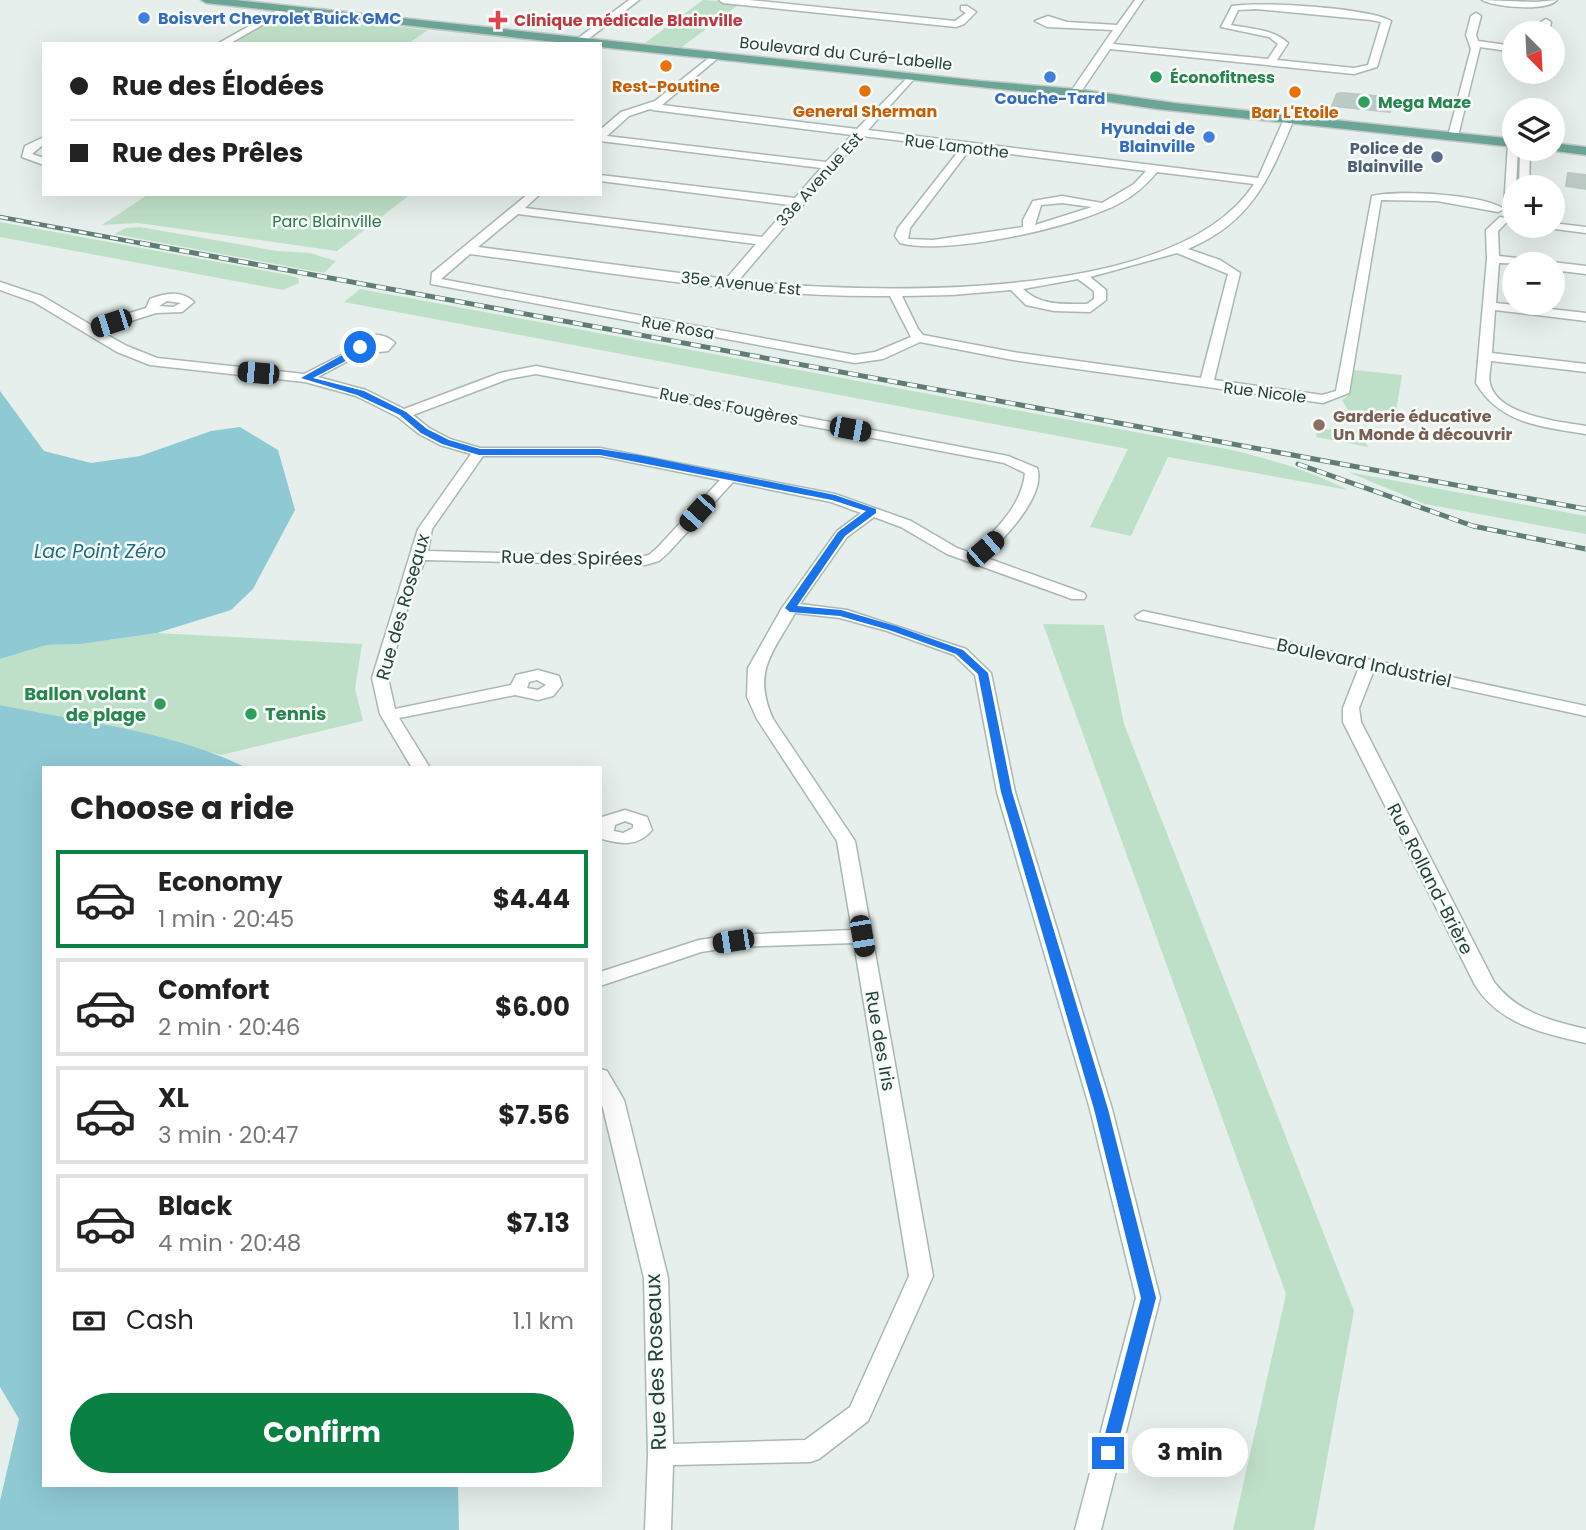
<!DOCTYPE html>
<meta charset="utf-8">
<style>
body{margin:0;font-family:Poppins,sans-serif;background:#f2f2f2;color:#222;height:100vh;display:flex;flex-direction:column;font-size:26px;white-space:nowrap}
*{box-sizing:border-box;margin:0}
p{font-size:23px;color:#767676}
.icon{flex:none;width:38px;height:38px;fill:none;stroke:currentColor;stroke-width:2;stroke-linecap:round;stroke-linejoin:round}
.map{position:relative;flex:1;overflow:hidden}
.drawer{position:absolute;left:42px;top:766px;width:560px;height:721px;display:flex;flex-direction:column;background:#fff;border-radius:0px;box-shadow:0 7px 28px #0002}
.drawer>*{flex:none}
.top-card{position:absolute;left:42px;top:42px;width:560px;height:154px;border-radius:0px;box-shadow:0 7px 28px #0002;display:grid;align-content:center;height:154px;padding:0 28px;background:#fff}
.needle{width:46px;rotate:156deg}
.buttons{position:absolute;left:1502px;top:21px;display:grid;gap:14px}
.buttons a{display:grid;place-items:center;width:63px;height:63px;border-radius:50%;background:#fff;box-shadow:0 7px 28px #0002;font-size:35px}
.end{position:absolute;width:32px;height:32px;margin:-16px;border:9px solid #1a73e8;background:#fff;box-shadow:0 0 0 4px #fff}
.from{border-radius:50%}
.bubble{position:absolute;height:49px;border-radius:24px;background:#fff;box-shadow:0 7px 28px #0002;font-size:23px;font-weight:700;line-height:49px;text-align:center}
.car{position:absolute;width:21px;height:42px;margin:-21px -10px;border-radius:9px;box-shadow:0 0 5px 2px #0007;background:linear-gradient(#222 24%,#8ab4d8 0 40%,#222 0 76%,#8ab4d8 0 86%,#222 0)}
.top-card b{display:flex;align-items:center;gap:24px;height:66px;font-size:26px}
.top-card b+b{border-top:2px solid #e0e0e0}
.top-card i{width:18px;height:18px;background:#222}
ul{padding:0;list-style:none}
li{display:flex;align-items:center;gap:21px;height:98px;margin:0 14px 10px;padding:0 14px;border:4px solid #e0e0e0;border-radius:0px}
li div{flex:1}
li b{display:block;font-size:26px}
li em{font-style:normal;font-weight:700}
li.current{border-color:#0b8043}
li>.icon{width:63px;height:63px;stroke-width:1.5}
h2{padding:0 28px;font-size:32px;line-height:84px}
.pay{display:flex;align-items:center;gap:18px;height:77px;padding:0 28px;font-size:26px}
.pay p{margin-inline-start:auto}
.button{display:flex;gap:14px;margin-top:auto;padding:14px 28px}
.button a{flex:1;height:80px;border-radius:42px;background:#0b8043;color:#fff;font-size:28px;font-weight:700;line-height:80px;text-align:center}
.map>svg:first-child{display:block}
</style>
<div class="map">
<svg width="1586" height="1530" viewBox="0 0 1586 1530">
<rect width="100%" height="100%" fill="#e6efeb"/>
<!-- green -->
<path fill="#bfe0c8" d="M703 0 741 3 682 47 645 43Z
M284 14 428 30 408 44H232Z
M149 194H411L337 251 138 223 102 225Z
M0 222 288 275 298 278 299 283 283 290 0 237Z
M140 227 277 251 310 253 336 261 324 273 114 234 126 228Z
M360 289 1232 450C1273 460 1310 471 1348 490L1168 457 1131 536 1090 527 1128 449 344 302Z
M1354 370 1402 375 1395 417 1353 418 1342 400 1350 394Z
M1335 429 1337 432 1359 431 1368 447 1316 437 1317 430Z
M1348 472 1586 516V534L1425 504Z
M1043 624 1104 625 1124 724 1354 1311 1314 1530H1233L1286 1294Z
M157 633 362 644 355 689 363 721 221 755 148 736 0 705V659L47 645 81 644Z"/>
<!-- water -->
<path fill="#8ec9d4" d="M0 391 44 451 91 463 140 456 211 431 240 427 278 450 295 510 253 589 231 610 157 633 81 644 47 645 0 659Z
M0 705C82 722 172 731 247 768H44V1486H458L459 1530H0V1501L19 1419 0 1387Z"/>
<!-- building -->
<path fill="#bbcac4" stroke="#b8c9c2" stroke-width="2" d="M1342 93 1376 96 1395 98 1390 112 1332 106 1337 94Z
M1568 173 1586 175V189L1566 186Z"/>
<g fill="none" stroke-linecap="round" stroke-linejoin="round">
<!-- minor casing -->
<g stroke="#a8b8b2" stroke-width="3">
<path id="minor" d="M629 0H639L583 43H577V39Z
M719 0H749L955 21 966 13 961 10V6H967L976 12 964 24 956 27 723 3Z
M1135 0H1143L1113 44 1268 59 1278 44 1269 37 1221 27 1232 6C1258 1 1370 8 1391 21L1377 67 1354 74 1110 49 1076 99H1068L1067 97 1113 30 1047 27 1035 21 1048 16 1067 22 1117 25ZM1256 9 1371 20 1381 22 1368 65 1354 68 1277 60 1288 43C1273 29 1251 29 1231 25L1238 10Z
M1482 0 1536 2 1557 0C1547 12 1494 7 1482 0Z
M283 7 290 9 229 44H217Z
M1476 13 1481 16 1476 35 1478 41 1514 46V52L1480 47 1458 136 1453 139 1448 136 1471 49 1466 35 1471 16Z
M1546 19 1551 22 1549 33H1540L1541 22Z
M715 53 718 54V58L662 105 857 129 911 74 914 75V79L868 130 1258 178 1284 119 1293 117 1294 119C1269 179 1252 222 1188 249L1220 260 1240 273 1214 380 1322 395 1336 391 1372 196C1399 190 1482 194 1504 209L1498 212 1437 201 1381 200 1349 393 1323 403 1013 360 920 342 883 359 855 363 431 284 432 273 528 194H540L525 208 762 237 790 205 600 181V175L795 198 821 168 600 141V130L621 112 655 101ZM650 109 653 110 852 135 826 162 607 136 629 116ZM862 136 961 148 898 228 895 236 900 243C948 256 1076 227 1120 203 1135 195 1146 185 1157 172L1254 184C1175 306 867 293 738 281ZM970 149 1146 171 1134 184 1102 203 1062 196 1033 201 1023 220V227L933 240 908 239 910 228ZM1062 203 1092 207 1035 225 1041 205ZM518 214 756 244 726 279 478 247ZM1177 253 1228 274 1201 378 1013 352 923 335 918 329 902 296 952 295 1011 290 1026 305 1054 311 1090 312 1106 300V290L1090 277ZM470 254C609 272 749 298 890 296L911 337 875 352 855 355 441 279ZM1078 279 1094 291V299L1087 304C1063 304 1041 306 1023 289Z
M44 137V144L32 154 44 158V165L22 157 25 146Z
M1513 140 1514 149H1518L1516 187H1514V210L1510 211 1504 208 1508 143Z
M1520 149H1530L1529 187H1519Z
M1500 217 1510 219 1498 231 1499 256 1535 260 1541 264 1499 263 1496 303 1586 313V321L1495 310 1492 353 1586 364V372L1491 361C1491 367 1488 376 1490 383 1496 415 1560 422 1586 426V434C1543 427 1500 424 1476 383L1487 259 1486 230Z
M1552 223 1586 227V233L1547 228 1545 226H1552Z
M1552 262 1586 266V274L1552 270V264H1547Z
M0 282 42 296 91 325 146 308 150 299C165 293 182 290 194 302L182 312 156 313 100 331 127 346 157 358 304 374 355 348V342C368 333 384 332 395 343L388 351 361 354 318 377 366 390 404 409 500 373 536 366 1008 456 1037 468C1047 495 1003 540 984 557L1084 593 1086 596 1084 599H1072L947 554 901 527 874 517 847 537 800 604 847 610 966 649 991 673 1015 792 1112 1109 1160 1298 1101 1530H1075L1136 1298 1090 1109 997 792 975 675 954 655 887 631 840 618 795 613C772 654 752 672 773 719L855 841 933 1276 868 1421 819 1459 810 1462 673 1465 671 1530H645L648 1455 644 1278 600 1096V1069L607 1071 624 1100 668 1278 673 1444 805 1440 850 1407 909 1276 854 943 733 947 701 952 600 986V972L699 940 733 935 852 930 837 841 757 719 747 697 748 668 782 608 837 531 861 513 831 502 733 482 668 553 659 561 645 565 425 560 412 592 388 678 395 709 511 685 516 675 538 670 559 676 562 685 553 696 538 700 515 695 399 718 430 768H412L380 714 372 678 418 529 471 454 440 445 419 434 398 417 356 396 305 382 150 365 117 352 34 302 0 290ZM167 301 181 303 173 307 159 306ZM373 343 382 344 367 346ZM536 374 1004 463 1025 473C1022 506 994 532 971 553L957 548 911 521 835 494 600 448H480L450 439 429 428 413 415 508 379ZM483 456H600L720 480 658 547 649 555 639 557 428 551 432 529ZM537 680 546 685 538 690 527 688 529 682Z
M1143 611 1586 706V716L1374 670 1359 708 1361 722 1494 982C1517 1012 1550 1021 1586 1029V1043C1544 1034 1499 1024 1475 985L1343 722V708L1359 667 1137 619 1135 616Z
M625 810 647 817 652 830C638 847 621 844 602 839V817ZM625 821 633 824V828L623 833 614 831 615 825Z"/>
</g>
<!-- primary casing -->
<g stroke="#c2cac8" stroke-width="3">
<path id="primary" d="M201 0H235L981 81 1076 89 1174 103 1514 139V147L1157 109 1076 97 600 47V44H574L206 3Z
M1552 143 1586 147V155L1548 150 1552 149Z"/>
</g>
<!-- minor -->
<use href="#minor" fill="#fff" fill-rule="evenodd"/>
<!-- primary -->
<use href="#primary" fill="#6aa596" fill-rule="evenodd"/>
<!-- rail-far1 casing -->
<g stroke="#5f7d75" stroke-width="4.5">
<path id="rail-far1" d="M0 217 150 245"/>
</g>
<!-- rail casing -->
<g stroke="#5f7d75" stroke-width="5">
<path id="rail" d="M140 243 1586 509
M1298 464 1473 526 1586 549"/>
</g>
<!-- rail-far1 -->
<use href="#rail-far1" stroke="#f7fbf9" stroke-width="2.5" stroke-dasharray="8" stroke-linecap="butt"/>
<!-- rail -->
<use href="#rail" stroke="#f7fbf9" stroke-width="3.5" stroke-dasharray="10" stroke-linecap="butt"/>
</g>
<!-- route -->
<path fill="#1a73e8" d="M360 345 365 348V351L313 378 364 391 406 412 427 429 449 440 480 449H600L644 456 835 495 876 509V513L845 536 797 606 841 610 896 626 963 650 988 673 1012 792 1108 1109 1156 1298 1114 1458H1102L1100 1453 1141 1298 1094 1109 1001 792 978 674 956 654 889 630 840 616 790 612 785 608 838 532 866 511 832 500 600 455H479L442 444 421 433 400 415 357 395 301 378Z"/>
<!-- markers -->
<g fill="#3f7fe0" stroke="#f7fbf9" stroke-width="2.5">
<circle cx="144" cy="18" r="7"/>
<circle cx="1050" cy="77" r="7"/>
<circle cx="1209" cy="137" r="7"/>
</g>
<path fill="#e0444e" stroke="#f7fbf9" stroke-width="2.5" d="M494.5 9.5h7v7h7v7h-7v7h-7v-7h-7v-7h7z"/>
<g fill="#e8710a" stroke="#f7fbf9" stroke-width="2.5">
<circle cx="666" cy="66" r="7"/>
<circle cx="865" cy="91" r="7"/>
<circle cx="1295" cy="92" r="7"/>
</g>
<g fill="#2e9e5b" stroke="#f7fbf9" stroke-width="2.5">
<circle cx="1156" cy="77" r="7"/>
<circle cx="1364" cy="102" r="7"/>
<circle cx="160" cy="704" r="7"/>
<circle cx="251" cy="714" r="7"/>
</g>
<circle fill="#5c6f8a" stroke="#f7fbf9" stroke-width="2.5" cx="1437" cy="157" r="7"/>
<circle fill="#8d6e63" stroke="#f7fbf9" stroke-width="2.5" cx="1319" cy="425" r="7"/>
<g text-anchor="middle" stroke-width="5" stroke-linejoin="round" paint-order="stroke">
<!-- far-shop labels -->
<g font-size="16" font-weight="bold" fill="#366cbe" stroke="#f7fbf9" text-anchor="start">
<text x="158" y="24">Boisvert Chevrolet Buick GMC</text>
<text x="1050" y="104" text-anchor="middle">Couche-Tard</text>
<text x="1195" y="134" text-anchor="end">Hyundai de<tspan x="1195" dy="18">Blainville</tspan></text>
</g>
<!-- far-health labels -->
<g font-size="16" font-weight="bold" fill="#be3a42" stroke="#f7fbf9" text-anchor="start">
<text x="514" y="26">Clinique médicale Blainville</text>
</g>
<!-- far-street labels -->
<g font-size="16" fill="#24423a" stroke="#f7fbf9">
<text transform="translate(846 53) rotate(6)" y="6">Boulevard du Curé-Labelle</text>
<text transform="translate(957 146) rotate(7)" y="6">Rue Lamothe</text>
<text transform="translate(819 179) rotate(-48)" y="6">33e Avenue Est</text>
<text transform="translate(741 283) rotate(6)" y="6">35e Avenue Est</text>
<text transform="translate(678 327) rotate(10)" y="6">Rue Rosa</text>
<text transform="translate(1265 392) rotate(7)" y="6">Rue Nicole</text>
<text transform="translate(729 406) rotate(11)" y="6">Rue des Fougères</text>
</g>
<!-- far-leisure labels -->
<g font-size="16" font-weight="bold" fill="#27864d" stroke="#f7fbf9" text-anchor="start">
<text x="1170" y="83">Éconofitness</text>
<text x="1378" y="108">Mega Maze</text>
</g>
<!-- far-food labels -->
<g font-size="16" font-weight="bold" fill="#c56008" stroke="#f7fbf9">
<text x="666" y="92">Rest-Poutine</text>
<text x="865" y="117">General Sherman</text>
<text x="1295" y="118">Bar L'Etoile</text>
</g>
<!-- far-service labels -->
<g font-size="16" font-weight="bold" fill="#4e5e75" stroke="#f7fbf9" text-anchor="end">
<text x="1423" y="154">Police de<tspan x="1423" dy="18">Blainville</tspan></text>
</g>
<!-- far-park labels -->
<g font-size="16" fill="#2d7a4b" stroke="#f7fbf9">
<text x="327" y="227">Parc Blainville</text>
</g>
<!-- far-education labels -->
<g font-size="16" font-weight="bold" fill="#785e54" stroke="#f7fbf9" text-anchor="start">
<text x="1333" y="422">Garderie éducative<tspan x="1333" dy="18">Un Monde à découvrir</tspan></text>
</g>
<!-- street labels -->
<g font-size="18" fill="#24423a" stroke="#f7fbf9">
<text transform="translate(572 558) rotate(1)" y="6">Rue des Spirées</text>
<text transform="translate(403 607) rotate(-74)" y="6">Rue des Roseaux</text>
<text transform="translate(1364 663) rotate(12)" y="6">Boulevard Industriel</text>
<text transform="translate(1430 879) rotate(63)" y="6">Rue Rolland-Brière</text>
<text transform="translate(880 1041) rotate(80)" y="6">Rue des Iris</text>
</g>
<!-- leisure labels -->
<g font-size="18" font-weight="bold" fill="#27864d" stroke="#f7fbf9" text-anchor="end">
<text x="146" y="700">Ballon volant<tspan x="146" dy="21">de plage</tspan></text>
<text x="265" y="720" text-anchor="start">Tennis</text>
</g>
<!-- water labels -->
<g font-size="19" font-style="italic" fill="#1c6f80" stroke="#f7fbf9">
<text x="100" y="558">Lac Point Zéro</text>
</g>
<!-- near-street labels -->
<g font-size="21" fill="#24423a" stroke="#f7fbf9">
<text transform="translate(656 1362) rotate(-92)" y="7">Rue des Roseaux</text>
</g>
</g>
</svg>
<div class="buttons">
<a><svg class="needle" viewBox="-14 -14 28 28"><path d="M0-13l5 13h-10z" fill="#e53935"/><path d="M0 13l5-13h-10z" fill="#767676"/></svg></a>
<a><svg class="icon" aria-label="layers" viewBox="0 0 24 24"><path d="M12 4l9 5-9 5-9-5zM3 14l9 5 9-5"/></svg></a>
<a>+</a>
<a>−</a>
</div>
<i class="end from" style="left:360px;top:347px"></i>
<i class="end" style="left:1108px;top:1453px"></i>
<div class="bubble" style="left:1132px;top:1428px;width:116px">3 min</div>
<i class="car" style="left:111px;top:323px;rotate:252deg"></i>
<i class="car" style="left:258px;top:373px;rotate:275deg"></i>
<i class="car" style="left:850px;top:429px;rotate:101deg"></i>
<i class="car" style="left:697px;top:513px;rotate:222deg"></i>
<i class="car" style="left:985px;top:549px;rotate:49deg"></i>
<i class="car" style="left:862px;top:936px;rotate:170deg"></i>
<i class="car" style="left:733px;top:941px;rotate:261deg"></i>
<div class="top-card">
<b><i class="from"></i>Rue des Élodées</b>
<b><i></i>Rue des Prêles</b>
</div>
<section class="drawer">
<h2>Choose a ride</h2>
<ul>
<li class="current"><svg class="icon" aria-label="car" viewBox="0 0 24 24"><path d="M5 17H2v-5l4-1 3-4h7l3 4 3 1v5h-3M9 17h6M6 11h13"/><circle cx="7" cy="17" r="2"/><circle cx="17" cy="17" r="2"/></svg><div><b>Economy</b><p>1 min · 20:45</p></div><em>$4.44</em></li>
<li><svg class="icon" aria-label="car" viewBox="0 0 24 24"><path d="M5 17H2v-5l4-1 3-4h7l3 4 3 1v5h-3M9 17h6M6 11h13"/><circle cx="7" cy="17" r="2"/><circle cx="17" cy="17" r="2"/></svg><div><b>Comfort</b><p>2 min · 20:46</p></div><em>$6.00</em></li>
<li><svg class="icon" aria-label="car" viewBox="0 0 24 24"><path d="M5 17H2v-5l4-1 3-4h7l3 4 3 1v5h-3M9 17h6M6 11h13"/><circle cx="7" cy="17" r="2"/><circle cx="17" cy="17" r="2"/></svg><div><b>XL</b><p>3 min · 20:47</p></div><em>$7.56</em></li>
<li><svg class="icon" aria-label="car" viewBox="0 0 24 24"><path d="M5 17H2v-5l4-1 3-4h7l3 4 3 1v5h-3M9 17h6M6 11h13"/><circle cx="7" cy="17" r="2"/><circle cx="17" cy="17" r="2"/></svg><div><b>Black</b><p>4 min · 20:48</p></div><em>$7.13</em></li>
</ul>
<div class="pay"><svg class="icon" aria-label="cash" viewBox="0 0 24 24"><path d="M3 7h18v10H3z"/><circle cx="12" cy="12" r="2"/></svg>Cash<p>1.1 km</p></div>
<div class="button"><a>Confirm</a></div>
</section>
</div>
